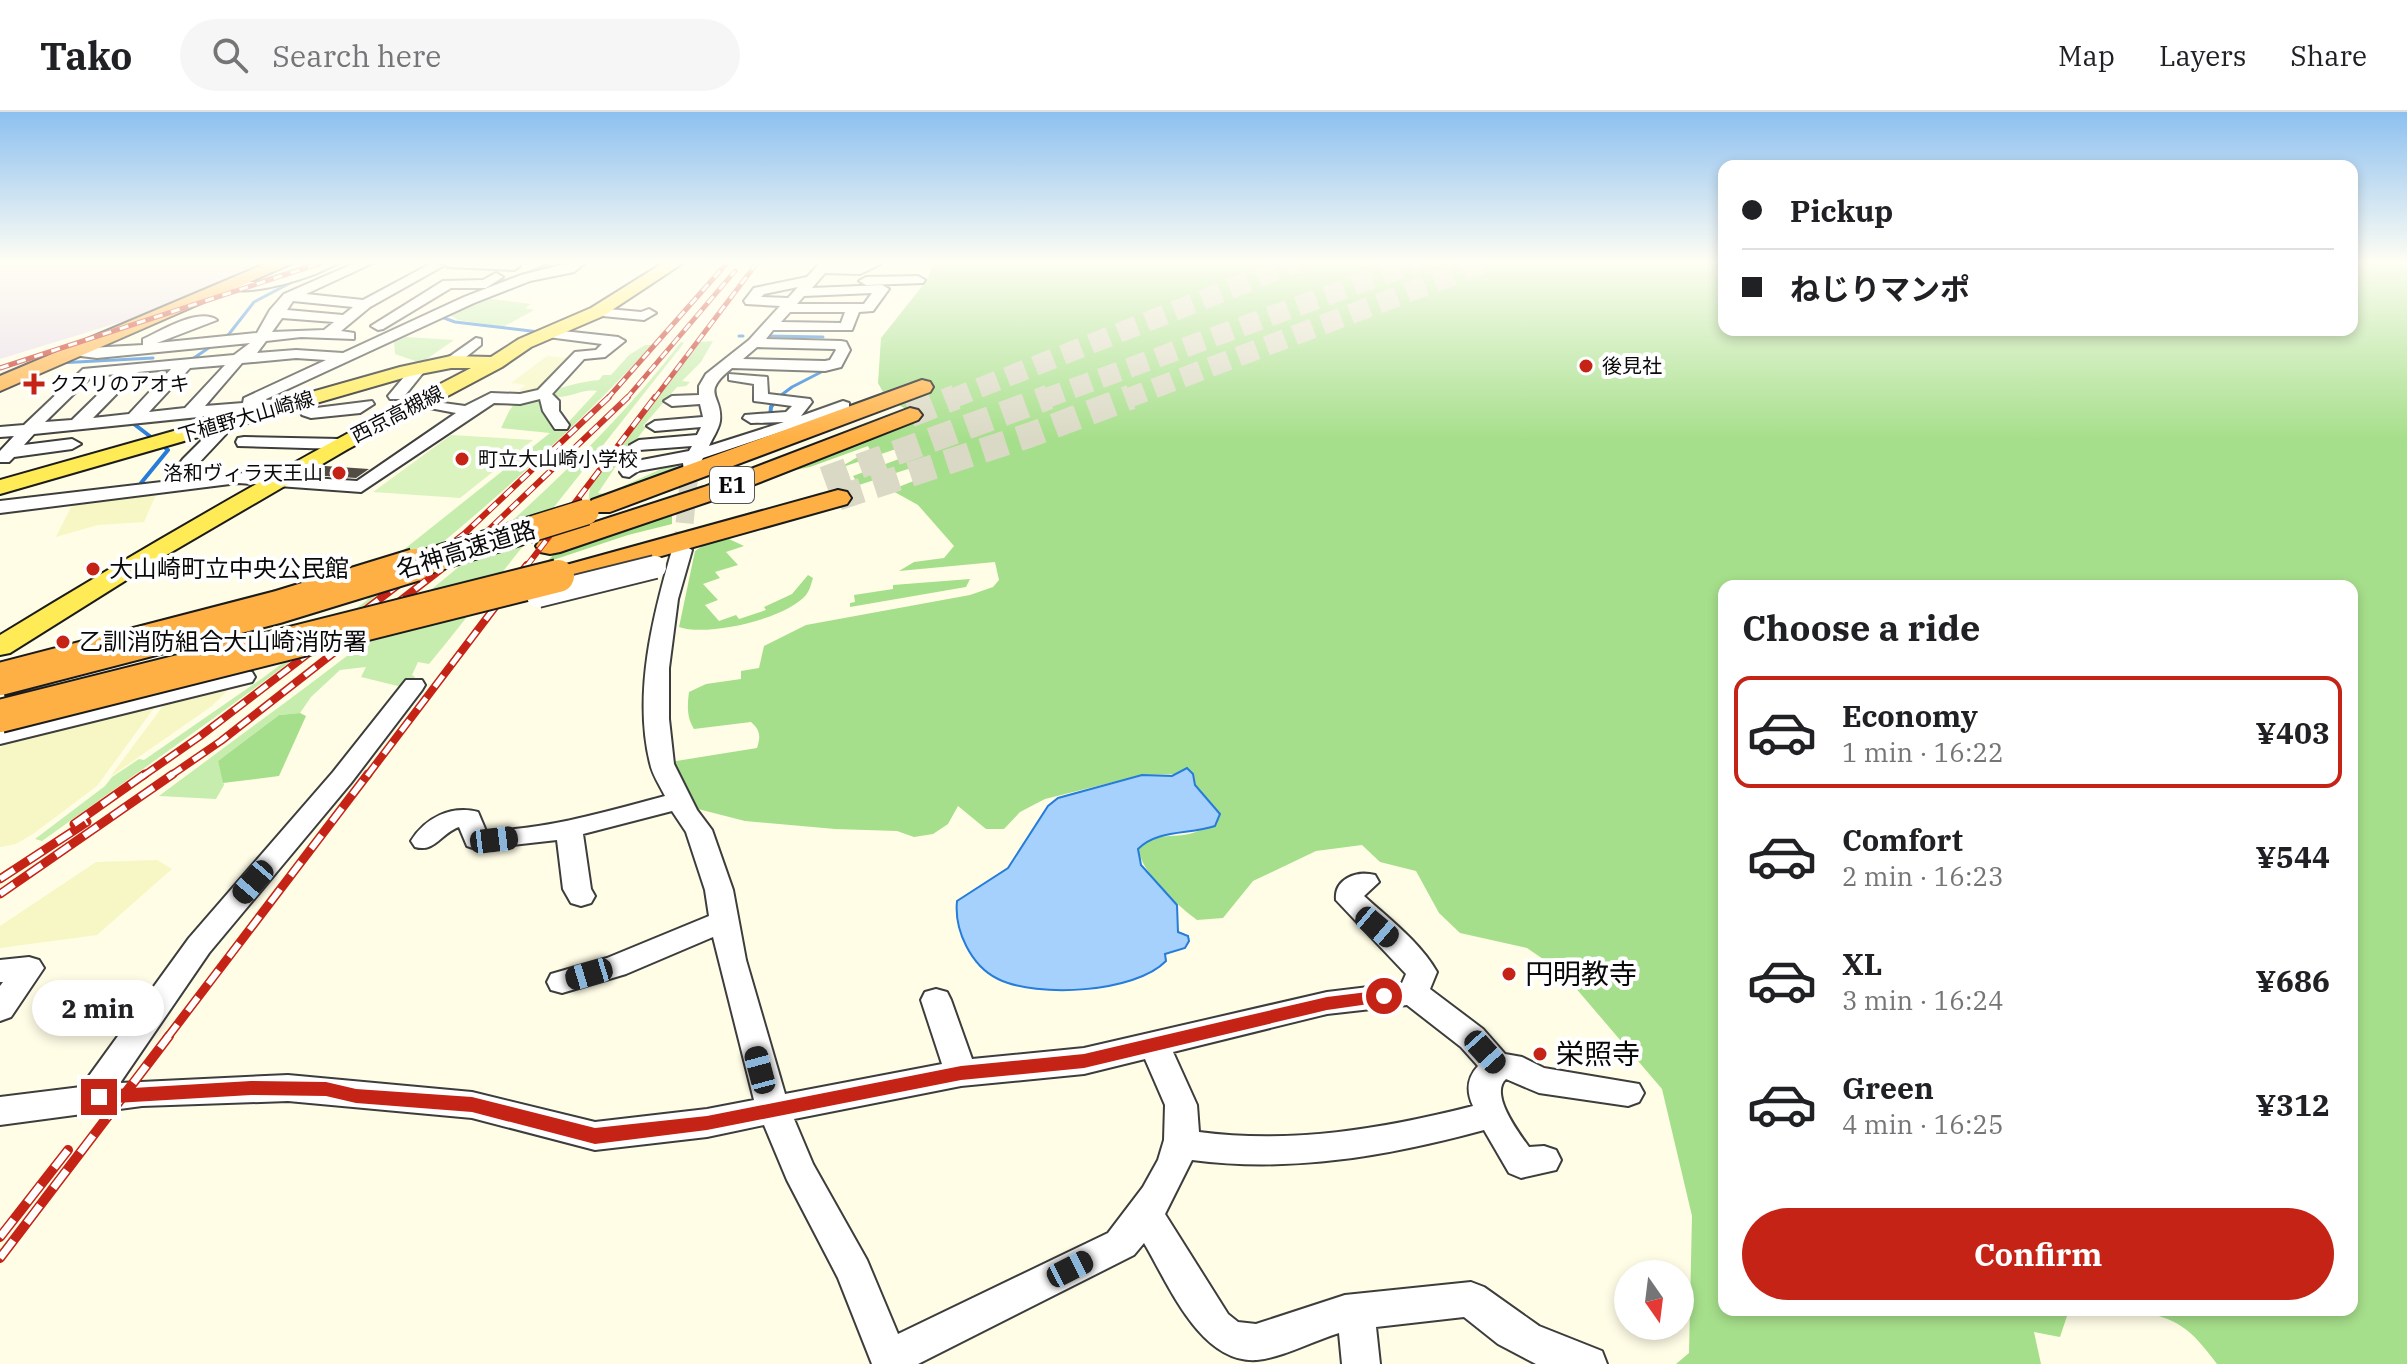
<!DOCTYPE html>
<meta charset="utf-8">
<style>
body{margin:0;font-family:"IBM Plex Serif","Noto Sans JP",serif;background:#f6f6f6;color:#202124;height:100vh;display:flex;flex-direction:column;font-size:30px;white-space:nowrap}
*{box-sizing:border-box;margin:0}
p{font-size:26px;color:#757577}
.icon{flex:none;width:44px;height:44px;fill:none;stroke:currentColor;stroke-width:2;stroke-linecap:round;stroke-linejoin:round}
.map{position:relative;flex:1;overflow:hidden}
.panel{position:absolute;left:1718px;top:468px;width:640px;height:736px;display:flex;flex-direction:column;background:#fff;border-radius:16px;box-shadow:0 4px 12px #0003}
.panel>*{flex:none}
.guide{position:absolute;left:1718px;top:48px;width:640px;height:176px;border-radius:16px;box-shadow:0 4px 12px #0003;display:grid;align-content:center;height:176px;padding:0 24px;background:#fff}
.needle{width:52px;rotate:166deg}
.buttons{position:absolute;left:1614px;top:1148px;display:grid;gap:16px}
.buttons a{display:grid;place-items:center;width:80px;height:80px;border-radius:50%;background:#fff;box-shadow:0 4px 12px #0003;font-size:40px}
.end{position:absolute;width:36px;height:36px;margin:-18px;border:10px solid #c52316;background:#fff;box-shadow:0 0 0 4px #fff}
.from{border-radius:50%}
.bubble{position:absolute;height:56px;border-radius:28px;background:#fff;box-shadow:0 4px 12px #0003;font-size:26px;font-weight:700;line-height:56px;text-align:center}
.car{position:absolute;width:24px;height:48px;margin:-24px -12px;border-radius:10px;box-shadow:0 0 6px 2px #0007;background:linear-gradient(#222 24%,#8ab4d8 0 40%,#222 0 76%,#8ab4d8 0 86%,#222 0)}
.guide b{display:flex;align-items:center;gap:28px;height:76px;font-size:30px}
.guide b+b{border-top:2px solid #e0e0e0}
.guide i{width:20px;height:20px;background:#202124}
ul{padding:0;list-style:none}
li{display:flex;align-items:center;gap:24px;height:112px;margin:0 16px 12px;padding:0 8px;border:4px solid transparent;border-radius:16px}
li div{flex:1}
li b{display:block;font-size:30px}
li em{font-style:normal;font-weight:700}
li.current{border-color:#c52316}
li>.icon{width:72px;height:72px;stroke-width:1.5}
h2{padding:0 24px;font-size:36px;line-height:96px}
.action{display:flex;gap:16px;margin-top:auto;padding:16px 24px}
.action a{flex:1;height:92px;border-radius:48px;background:#c52316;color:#fff;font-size:32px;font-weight:700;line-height:92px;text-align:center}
header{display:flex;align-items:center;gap:48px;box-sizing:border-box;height:112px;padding:0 40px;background:#fff;border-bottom:2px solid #e0e0e0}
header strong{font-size:38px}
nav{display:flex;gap:44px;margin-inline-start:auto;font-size:28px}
.search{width:560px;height:72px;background:#f6f6f6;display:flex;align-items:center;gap:20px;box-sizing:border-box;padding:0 28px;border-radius:44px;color:#757577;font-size:30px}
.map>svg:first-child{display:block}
</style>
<header>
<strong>Tako</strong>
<div class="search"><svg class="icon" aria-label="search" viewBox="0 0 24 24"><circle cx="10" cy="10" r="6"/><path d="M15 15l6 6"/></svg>Search here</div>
<nav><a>Map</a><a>Layers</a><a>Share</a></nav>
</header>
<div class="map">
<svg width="2407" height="1252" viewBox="0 0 2407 1252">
<rect width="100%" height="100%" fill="#fffde6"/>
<!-- industrial -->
<path fill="#eadcea" d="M0 151H271L160 198 0 247Z"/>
<!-- farmland -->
<path fill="#f6f7c4" d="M547 244 575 247 546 278 517 285 526 280 519 278 526 273 511 271Z
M158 378 144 410 98 413 56 425 74 389Z
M233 573 212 594 110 665 166 590Z
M157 592 97 674 33 722 16 732 0 735V637L5 630Z
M157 748 172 757 97 823 0 836V814L96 750Z"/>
<!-- green -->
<path fill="#c6edad" d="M485 186 531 192 525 196 534 198 503 215 458 208 448 202Z
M406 225 454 228 421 251 395 242 394 230Z
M713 229 701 250 682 269 690 270 686 274 677 275 643 314 646 315 630 336 627 347 618 351 598 381 605 382 668 354 681 355 588 392 590 375 699 230Z
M681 230 684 231 447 530 429 552 418 550 412 563 415 565 406 576 361 565 366 555 340 558 311 585 300 601 279 603 218 649 224 673 216 687 159 684C341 548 541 411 681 230Z
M645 233H652C473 428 256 576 42 729L35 727 105 674 112 665 139 647 144 648 264 565 366 489 381 471 392 447 550 321 501 316C513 292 509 291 538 285L564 315 597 279C579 276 565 291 548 282 558 275 586 269 599 268L603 263H611L629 243Z"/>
<!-- forest -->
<path fill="#a6df8b" d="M933 151H1724V218H2352V151H2407V1252H2217C2190 1216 2179 1207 2135 1198H2352V474H1724V1198H2069L2060 1225 2034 1220 2041 1252H1676L1689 1241 1692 1104 1662 977 1562 860 1527 836 1460 821 1439 801 1416 759 1380 750 1362 733 1316 739 1253 769 1223 806 1197 808C1176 792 1143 763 1138 737 1156 719 1171 727 1193 721 1202 719 1212 708 1220 702L1195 673 1193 662 1142 663 1045 687 1020 700 1004 717H986L958 694 948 712 933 722 914 725 897 719 835 717 745 709 698 697 688 686 670 650 757 636C761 624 760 618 751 610L694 617C687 606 687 594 689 580L706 572 741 567V559L759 556 764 534 806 513 970 483 993 475 999 468 995 450 899 459 914 450 944 446 954 434 918 393 891 378 921 366 908 357 859 373 853 364 907 344 896 337 837 357 870 338 868 334 810 355 772 363 923 306 895 291 931 277 910 270 883 280 878 271 881 226 927 168Z
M672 400V412L628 423 547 450 558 437Z
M729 427 744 434 726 440 738 453 715 460 720 466 703 472 718 488 705 493 719 509 736 503 739 507 766 498 764 495 792 482 808 463 813 466C811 472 810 478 806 483 786 507 707 525 679 515L695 439 707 431Z
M970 467 966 475 850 495V491L855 490 854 483 893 477V473Z
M300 601 306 604 279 664 223 671 218 649 279 603Z"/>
<!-- pitch -->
<path fill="#dbf3bf" d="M451 323 533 328 460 386 373 380Z"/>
<!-- water -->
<path fill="#a5d1fc" stroke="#257cda" stroke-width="2" d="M1187 656 1193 662 1195 673 1220 702 1215 714C1189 723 1158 717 1138 737L1141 753 1177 793 1178 820 1188 824 1189 829 1185 836 1165 842 1166 849C1135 881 1037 886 998 867 971 854 954 818 957 789L1008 756 1048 694 1058 686 1142 663 1172 664Z"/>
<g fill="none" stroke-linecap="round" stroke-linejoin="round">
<!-- stream-far1 -->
<path stroke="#257cda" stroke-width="3" d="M324 157 342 151
M525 162 551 151
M442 201 444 206 455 210 539 220
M739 224H743
M767 224 823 225
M188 250 229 222 254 190 296 168
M58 251 153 246
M776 287 792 275 829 256"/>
<!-- stream -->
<path stroke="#257cda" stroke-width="4" d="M770 305 771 295 778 285
M130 309 168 338 141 371"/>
</g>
<!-- building -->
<path fill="#534c45" d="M325 354 369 357 356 366 310 363Z"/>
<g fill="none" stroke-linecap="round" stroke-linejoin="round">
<!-- minor-tunnel -->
<path stroke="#dad9c5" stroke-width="18" stroke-dasharray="18 9" stroke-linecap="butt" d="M682 438 690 355"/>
<!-- highway-tunnel-far1 -->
<path stroke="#dad9c5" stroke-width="20" stroke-dasharray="20 10" stroke-linecap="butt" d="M951 287 1296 151
M1044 287 1416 151
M1126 287 1486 151"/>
<!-- highway-tunnel -->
<path stroke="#dad9c5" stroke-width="25" stroke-dasharray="25 13" stroke-linecap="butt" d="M910 303 956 285
M824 367 1049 285
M838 386 1030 323 1131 285"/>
<!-- minor casing -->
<g stroke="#3d3d3d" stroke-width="4">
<path id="minor" d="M318 151 335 152C317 165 242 188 223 174L230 170H260Z
M355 151H373L306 182 363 188 432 151 443 154 370 195 341 219 354 221V227L301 225 266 229 257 241 296 238 343 241 464 185 521 163 569 151H585L574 160 530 169 474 191 264 288 307 286 313 288 316 296 372 289 374 292 360 301 311 306 302 303 299 295H296L34 322 24 333 72 327 81 332 72 337 14 345 9 350H0V339L14 324 0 325V315L24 313 83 257 234 243 250 231 97 246 72 243V237L143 233V227C161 219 199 195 217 208L157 231 257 221 270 198 284 182ZM293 189 353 195 343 203 287 198ZM282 206 334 210 324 218 272 220ZM296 246 326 248 244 286 243 291 205 294 242 251ZM225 253 185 296 149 300 190 256ZM171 257 129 302 93 306 138 260ZM119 262 72 308 45 310 92 264Z
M443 151H519L520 154 514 158 449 155Z
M820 151 881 152 860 162 825 161 812 176 882 173 889 177 873 199 859 200 852 218H773L766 227 841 229 846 230 850 238 841 255 825 259 732 256C699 283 723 282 720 309 719 317 712 327 709 334L784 310 751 311 743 306 745 303 786 300 792 294 754 289V272L729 268V262L767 265 768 282 810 287 812 290 801 304 843 289 849 291V297L703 346 696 359H684L683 351 638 359 629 365 623 364 620 360 626 351 689 339 692 334 639 338 630 333 639 328 697 323 701 315 655 319 647 314 655 309 703 305 700 292 672 294 664 289 672 284 699 283V274L706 262 749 228 780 194 746 192 744 189 754 176 807 165ZM798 175 788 186 761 185 764 182ZM872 181 864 192H797L804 184ZM790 200H845L841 211 781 210ZM757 235 835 237 836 238 830 248 825 249 743 247Z
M496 161 503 165 486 176H451L383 217 378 218 371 214 443 169 483 168Z
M918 164 925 168 923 171 866 173 859 169 866 165Z
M597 196 641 200 649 197 656 201 644 208 592 203V197Z
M545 217 618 225 625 229 605 245 584 247 552 282 559 289V299L569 313 567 317H555L543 299 540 287 520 292 494 291 361 380 238 371 0 401V389L238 361 357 369 456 301 414 293V287L465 294 491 281 520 282 538 278 575 240 596 238 602 232 540 224 538 221Z
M476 226 481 227V233L456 253H446V247Z
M419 251 424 253 427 256 402 287H390L388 284 414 253Z
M208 312 226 322 195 355H183L180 351 183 347 207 323 200 317Z
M244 325 340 327 349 332 340 337 238 334 236 330 238 326Z
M682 432 692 438 678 487 669 556V607L674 652 697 698 712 718 733 778 746 848 785 982 942 952 921 888 925 880 936 877 947 880 951 888 972 947 1084 936 1327 880 1402 871 1406 862 1336 788C1334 767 1356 758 1375 763L1379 770 1364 784C1389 807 1420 830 1437 860L1430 877 1483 917 1505 942 1522 945 1544 956 1639 972 1644 981 1639 990 1628 994 1539 981 1506 967C1489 982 1519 1021 1529 1035L1544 1034 1556 1038 1561 1048 1556 1058 1521 1066 1509 1061 1484 1018C1388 1044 1292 1061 1192 1048L1165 1102 1228 1202 1238 1210 1256 1212 1345 1183 1471 1170 1484 1175 1539 1214 1602 1239 1607 1252H1536L1498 1232 1464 1205 1376 1215 1380 1252H1342L1339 1221C1313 1229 1284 1245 1257 1248 1200 1252 1168 1171 1144 1131L1134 1143 918 1252H872L838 1166 787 1068 764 1013 707 1025 595 1038 472 1006 288 989 142 994 0 1013V985L81 975 189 826 333 660 406 568H422L425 573 422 578 351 671 209 841 120 971 288 963 472 980 595 1010 707 997 754 988 713 825 626 862 562 881 551 878 547 870 551 862 607 846 709 804 705 778 686 720 672 699 583 722 591 777 595 784 591 791 581 794 571 791 563 777 557 728 476 737 467 734 459 715C441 721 435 741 415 735L411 729C425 706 451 693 478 700L486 719C548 717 606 700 665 684 660 674 652 662 650 651 633 582 653 503 672 438ZM1407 893 1461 935 1478 954C1467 966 1466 979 1473 994 1383 1017 1291 1032 1199 1020L1197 993 1173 940 1327 902ZM1145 947 1165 993 1164 1028 1158 1048 1143 1075 1108 1121 898 1222 867 1148 813 1052 794 1007 961 974 1084 962Z
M244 558 252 560 255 565 252 570 0 632V618Z
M29 845 39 848 44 856 11 905 0 909V874L3 870H0V848Z"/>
</g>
<!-- major casing -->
<g stroke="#1b1b1b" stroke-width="4">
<path id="major" d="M663 151H683L603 204 531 235 502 255 348 337 163 445 10 541 0 543V523C154 429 310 339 471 256H451L410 264 0 382V368L400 255 451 244 491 245 519 227 591 196Z"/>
</g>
<!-- highway casing -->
<g stroke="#1b1b1b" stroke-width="4">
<path id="highway" d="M267 151H293L0 279V264Z
M922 268 930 270 933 275 930 280 610 400H592L588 394 592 388Z
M910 296 918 298 922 303 918 308 722 385 560 440 550 442 540 440 536 434 540 428 704 375Z
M838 378 847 380 851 386 847 392 558 473 548 470 544 464 548 458Z"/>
</g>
<!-- minor -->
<use href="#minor" fill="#fff" fill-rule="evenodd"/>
<!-- major -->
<use href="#major" fill="#ffeb56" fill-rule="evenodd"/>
<!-- highway -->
<use href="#highway" fill="#ffb044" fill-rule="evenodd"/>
<!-- rail-far4 casing -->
<g stroke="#c52316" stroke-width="5">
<path id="rail-far4" d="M0 256 321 151
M607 287 727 151
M626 287 735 159
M654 287 757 151"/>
</g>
<!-- rail-far3 casing -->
<g stroke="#c52316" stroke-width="6">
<path id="rail-far3" d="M421 455 464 422 609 285
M444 455 479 427 628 285
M526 455 655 285"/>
</g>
<!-- rail-far2 casing -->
<g stroke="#c52316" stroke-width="8">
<path id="rail-far2" d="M143 664 199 625 424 453
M170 664 221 629 446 453
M367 664 527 453"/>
</g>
<!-- rail-far1 casing -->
<g stroke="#c52316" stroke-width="9">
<path id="rail-far1" d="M74 712 145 662
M0 767 87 710
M0 782 173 662
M167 926 368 662"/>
</g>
<!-- rail casing -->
<g stroke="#c52316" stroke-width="10">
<path id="rail" d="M0 1125 68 1038
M0 1146 169 924"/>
</g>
<!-- rail-far4 -->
<use href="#rail-far4" stroke="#fff" stroke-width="3" stroke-dasharray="9" stroke-linecap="butt"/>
<!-- rail-far3 -->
<use href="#rail-far3" stroke="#fff" stroke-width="4" stroke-dasharray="11" stroke-linecap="butt"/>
<!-- rail-far2 -->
<use href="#rail-far2" stroke="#fff" stroke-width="5" stroke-dasharray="14" stroke-linecap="butt"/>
<!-- rail-far1 -->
<use href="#rail-far1" stroke="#fff" stroke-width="6" stroke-dasharray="17" stroke-linecap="butt"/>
<!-- rail -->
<use href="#rail" stroke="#fff" stroke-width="7" stroke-dasharray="22" stroke-linecap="butt"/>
<!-- minor-bridge casing -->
<g stroke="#3d3d3d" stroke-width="26" stroke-linecap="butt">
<path id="minor-bridge" d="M538 484 655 455"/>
</g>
<!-- highway-bridge-far1 casing -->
<g stroke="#1b1b1b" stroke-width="28" stroke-linecap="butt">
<path id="highway-bridge-far1" d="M409 455 586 400"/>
</g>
<!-- highway-bridge casing -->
<g stroke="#1b1b1b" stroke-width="36" stroke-linecap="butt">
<path id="highway-bridge" d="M0 567 278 495 415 453
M0 604 558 464"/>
</g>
<!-- minor-bridge -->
<use href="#minor-bridge" stroke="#fff" stroke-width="22"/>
<!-- highway-bridge-far1 -->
<use href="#highway-bridge-far1" stroke="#ffb044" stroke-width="25"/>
<!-- highway-bridge -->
<use href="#highway-bridge" stroke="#ffb044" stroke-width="32"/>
</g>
<!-- sky -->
<linearGradient id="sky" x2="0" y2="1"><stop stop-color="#8dc0f0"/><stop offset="0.46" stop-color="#fffef4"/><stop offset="1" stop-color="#fffef4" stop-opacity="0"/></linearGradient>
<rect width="2407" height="327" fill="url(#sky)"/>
<!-- route -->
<path fill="#c52316" d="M1384 878 1390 880V889L1327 898 1084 956 961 968 707 1018 595 1032 472 1000 356 991 326 984 251 983 99 992 90 985 99 978 251 969 326 970 356 977 472 985 595 1016 707 1004 961 954 1084 942 1327 885Z"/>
<!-- markers -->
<g fill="#c52316" stroke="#fff" stroke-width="3">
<circle cx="1586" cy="254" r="8"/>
<path d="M30 260h8v8h8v8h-8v8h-8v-8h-8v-8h8z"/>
<circle cx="462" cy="347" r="8"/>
<circle cx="339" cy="361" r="8"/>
<circle cx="93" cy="457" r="8"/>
<circle cx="63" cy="530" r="8"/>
<circle cx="1509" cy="862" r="8"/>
<circle cx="1540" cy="942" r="8"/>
</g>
<g text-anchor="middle" stroke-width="8" stroke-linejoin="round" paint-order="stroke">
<!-- far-poi labels -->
<g font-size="20" fill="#0a0a0a" stroke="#fff" text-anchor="start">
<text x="1602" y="261">後見社</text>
<text x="50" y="279">クスリのアオキ</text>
<text x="478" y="354">町立大山崎小学校</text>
<text x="323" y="368" text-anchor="end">洛和ヴィラ天王山</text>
</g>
<!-- far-street labels -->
<g font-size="20" fill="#0a0a0a" stroke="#fff">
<text transform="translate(397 302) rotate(-27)" y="7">西京高槻線</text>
<text transform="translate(246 305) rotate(-16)" y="7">下植野大山崎線</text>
</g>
<!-- shield labels -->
<rect fill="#fff" stroke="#545454" stroke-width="2" x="710" y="355" width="44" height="36" rx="6"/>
<g font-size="22" font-weight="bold" fill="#0a0a0a">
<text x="732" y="381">E1</text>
</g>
<!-- street labels -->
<g font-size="24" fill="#0a0a0a" stroke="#fff">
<text transform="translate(466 438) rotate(-17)" y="8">名神高速道路</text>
</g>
<!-- poi labels -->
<g font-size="24" fill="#0a0a0a" stroke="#fff" text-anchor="start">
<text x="109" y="465">大山崎町立中央公民館</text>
<text x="79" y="538">乙訓消防組合大山崎消防署</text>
</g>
<!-- near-poi labels -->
<g font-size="28" fill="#0a0a0a" stroke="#fff" text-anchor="start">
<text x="1525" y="872">円明教寺</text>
<text x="1556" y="952">栄照寺</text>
</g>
</g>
</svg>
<div class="buttons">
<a><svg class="needle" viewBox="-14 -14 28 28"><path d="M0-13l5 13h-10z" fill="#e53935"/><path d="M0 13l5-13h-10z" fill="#757577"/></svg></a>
</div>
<i class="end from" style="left:1384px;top:884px"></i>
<i class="end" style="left:99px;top:985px"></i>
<div class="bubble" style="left:32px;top:868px;width:132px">2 min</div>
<i class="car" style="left:494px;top:728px;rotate:83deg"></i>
<i class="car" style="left:253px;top:770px;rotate:221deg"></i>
<i class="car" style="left:1377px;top:815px;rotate:130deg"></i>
<i class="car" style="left:589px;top:862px;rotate:253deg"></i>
<i class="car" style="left:1485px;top:940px;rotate:138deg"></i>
<i class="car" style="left:760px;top:958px;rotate:345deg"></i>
<i class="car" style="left:1070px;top:1157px;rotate:63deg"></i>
<div class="guide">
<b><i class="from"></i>Pickup</b>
<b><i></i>ねじりマンポ</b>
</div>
<section class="panel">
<h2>Choose a ride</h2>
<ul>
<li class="current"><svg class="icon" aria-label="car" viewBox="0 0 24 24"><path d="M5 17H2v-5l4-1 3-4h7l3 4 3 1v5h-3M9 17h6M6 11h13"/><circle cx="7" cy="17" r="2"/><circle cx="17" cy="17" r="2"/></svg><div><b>Economy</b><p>1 min · 16:22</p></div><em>¥403</em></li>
<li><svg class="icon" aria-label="car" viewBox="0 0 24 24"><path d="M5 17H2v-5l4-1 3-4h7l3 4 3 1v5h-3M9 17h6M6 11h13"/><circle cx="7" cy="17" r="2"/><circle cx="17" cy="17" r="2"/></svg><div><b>Comfort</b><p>2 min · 16:23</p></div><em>¥544</em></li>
<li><svg class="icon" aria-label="car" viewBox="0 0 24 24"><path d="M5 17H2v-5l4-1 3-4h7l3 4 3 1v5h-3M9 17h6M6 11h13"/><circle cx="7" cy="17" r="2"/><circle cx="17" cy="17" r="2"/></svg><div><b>XL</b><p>3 min · 16:24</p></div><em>¥686</em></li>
<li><svg class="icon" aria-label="car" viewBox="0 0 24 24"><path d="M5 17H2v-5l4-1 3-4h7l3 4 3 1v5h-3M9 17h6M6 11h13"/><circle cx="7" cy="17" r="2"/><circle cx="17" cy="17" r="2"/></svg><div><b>Green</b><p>4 min · 16:25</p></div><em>¥312</em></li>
</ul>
<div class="action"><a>Confirm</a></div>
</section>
</div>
